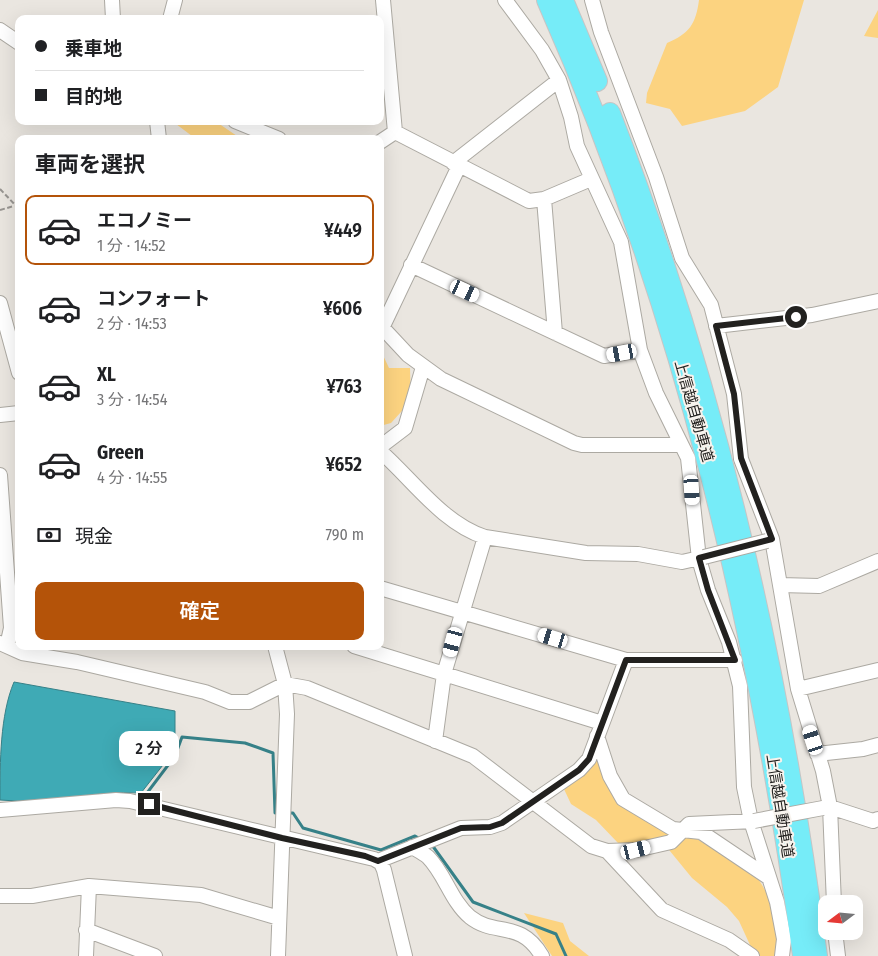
<!DOCTYPE html>
<html lang="ja">
<meta charset="utf-8">
<style>
body{margin:0;font-family:"Fira Sans Condensed","Noto Sans JP",sans-serif;background:#f6f6f6;color:#202124;height:100vh;display:flex;flex-direction:column;font-size:19px;white-space:nowrap}
*{box-sizing:border-box;margin:0}
p{font-size:16px;color:#757577}
.icon{flex:none;width:28px;height:28px;fill:none;stroke:currentColor;stroke-width:2;stroke-linecap:round;stroke-linejoin:round}
.map{position:relative;flex:1;overflow:hidden}
.sheet{position:absolute;left:15px;top:135px;width:369px;height:515px;display:flex;flex-direction:column;background:#fff;border-radius:10px;box-shadow:0 5px 20px #0002}
.sheet>*{flex:none}
.banner{position:absolute;left:15px;top:15px;width:369px;height:110px;border-radius:10px;box-shadow:0 5px 20px #0002;display:grid;align-content:center;height:110px;padding:0 20px;background:#fff}
.needle{width:32px;rotate:254deg}
.buttons{position:absolute;left:818px;top:895px;display:grid;gap:10px}
.buttons a{display:grid;place-items:center;width:45px;height:45px;border-radius:10px;background:#fff;box-shadow:0 5px 20px #0002;font-size:25px}
.end{position:absolute;width:22px;height:22px;margin:-11px;border:6px solid #22211f;background:#fff;box-shadow:0 0 0 2px #fff}
.from{border-radius:50%}
.bubble{position:absolute;height:35px;border-radius:10px;background:#fff;box-shadow:0 5px 20px #0002;font-size:16px;font-weight:600;line-height:35px;text-align:center}
.car{position:absolute;width:15px;height:30px;margin:-15px -8px;border-radius:6px;box-shadow:0 0 4px 1px #0007;background:linear-gradient(#fff 24%,#345 0 40%,#fff 0 76%,#345 0 86%,#fff 0)}
.banner b{display:flex;align-items:center;gap:18px;height:48px;font-size:19px}
.banner b+b{border-top:1px solid #e0e0e0}
.banner i{width:12px;height:12px;background:#202124}
ul{padding:0;list-style:none}
li{display:flex;align-items:center;gap:15px;height:70px;margin:0 10px 8px;padding:0 10px;border:2px solid transparent;border-radius:10px}
li div{flex:1}
li b{display:block;font-size:19px}
li em{font-style:normal;font-weight:600}
li.on{border-color:#b45309}
li>.icon{width:45px;height:45px;stroke-width:1.5}
h2{padding:0 20px;font-size:22px;line-height:60px}
.pay{display:flex;align-items:center;gap:12px;height:55px;padding:0 20px;font-size:19px}
.pay p{margin-inline-start:auto}
.button{display:flex;gap:10px;margin-top:auto;padding:10px 20px}
.button a{flex:1;height:58px;border-radius:10px;background:#b45309;color:#fff;font-size:20px;font-weight:600;line-height:58px;text-align:center}
.map>svg:first-child{display:block}
</style>
<div class="map">
<svg width="878" height="956" viewBox="0 0 878 956">
<rect width="100%" height="100%" fill="#eae6e0"/>
<!-- green -->
<path fill="#fcd380" d="M699 0H804L778 87 745 111 682 126 670 109 646 103 647 93 667 43C689 34 696 24 699 0Z
M878 10V38L864 36Z
M172 121H215L237 136V139H196Z
M380 349 389 368H410L411 401 391 423 380 426Z
M595 755 605 781 756 876C774 901 782 925 779 956H759L750 945 739 921 727 907 692 878 665 845 642 848 618 843 596 820 571 804 563 787Z
M524 913 563 923 570 941 589 956H552Z"/>
<!-- water -->
<path fill="#3faab5" stroke="#368188" d="M14 682 175 711V745L170 756 141 793C94 790 47 805 0 800 0 762 0 715 14 682Z"/>
<g fill="none" stroke-linecap="round" stroke-linejoin="round">
<!-- stream -->
<path stroke="#368188" stroke-width="3" d="M141 793H147L175 756 182 737 245 743 273 753 275 813H281
M287 813H293L303 828 381 850 415 836 422 840
M432 845 473 902 556 934 566 956"/>
<!-- minor casing -->
<g stroke="#aca9a2" stroke-width="16">
<path id="minor" d="M112 0 113 19
M383 0 395 132
M505 0 542 50 559 80 571 117 577 146 621 242 640 350 656 393 688 458 699 559 708 590 729 642 740 686 744 787 751 821 777 902 784 939 782 956
M592 0 601 32 656 177 682 258 711 305 734 394 741 459 772 539 798 689 823 771 830 807 834 904
M170 19 175 0
M0 30 19 43
M157 121 159 139
M235 121 279 139
M395 132 529 201 544 199 591 179
M380 142 395 132
M453 163 559 80
M544 199 555 333
M411 265 604 356 640 350
M0 303 19 373
M380 325 408 355 441 379 574 443 582 445H681
M383 326 459 166
M716 326 812 315 878 301
M0 415 19 413
M380 447 405 428 423 367
M380 451C413 480 442 523 485 537L586 553 638 554 682 562 704 557
M0 475 11 628 7 646
M780 585 819 586 878 561
M380 588 626 660H735
M0 643 22 653 77 662 205 692 230 702H249L285 684 307 688 473 756 591 846 607 851 662 910 729 940 752 956
M275 646 285 684 287 714 278 956
M354 646 602 723
M798 689 878 670
M597 736 610 776 623 799 673 829 701 832 768 877
M435 741 444 674 485 537
M817 754 863 749 878 745
M824 808 830 807 873 821 878 819
M0 810 116 800 130 801 374 859 381 863 384 870 405 956
M412 847C417 850 423 853 428 857 445 874 451 901 470 917 495 937 520 919 542 956
M607 851 636 850 671 842 689 824 754 821
M378 861 461 828 490 827 502 823 579 770 589 759 626 660
M0 896H32L89 886 201 895 279 918
M86 930 155 956
M835 931 838 956
M86 956 89 886"/>
</g>
<!-- highway casing -->
<g stroke="#c6c5c5" stroke-width="22">
<path id="highway" d="M547 0C684 310 757 622 803 956
M563 0 597 81
M610 113C715 384 780 668 817 956"/>
</g>
<!-- path -->
<path stroke="#989591" stroke-width="2" stroke-dasharray="5 2.5" stroke-linecap="butt" d="M0 189 19 209
M0 210 14 206"/>
<!-- minor -->
<use href="#minor" stroke="#fff" stroke-width="14"/>
<!-- highway -->
<use href="#highway" stroke="#76ecf8" stroke-width="20"/>
<!-- minor-bridge casing -->
<g stroke="#aca9a2" stroke-width="16" stroke-linecap="butt">
<path id="minor-bridge" d="M704 557 767 541
M754 821 823 808"/>
</g>
<!-- minor-bridge -->
<use href="#minor-bridge" stroke="#fff" stroke-width="14"/>
</g>
<g fill="none" stroke-linecap="round" stroke-linejoin="round">
<!-- route -->
<path stroke="#22211f" stroke-width="6" d="M149 804 282 838 365 856 378 861 461 828 490 827 502 823 579 770 589 759 626 660H735L708 590 699 558 772 539 741 458 734 394 716 326 796 317"/>
</g>
<g text-anchor="middle" stroke-width="4" stroke-linejoin="round" paint-order="stroke">
<!-- street labels -->
<g font-size="15" fill="#22211f" stroke="#f7f3ed">
<text transform="translate(694 411) rotate(74)" y="5">上信越自動車道</text>
<text transform="translate(780 806) rotate(81)" y="5">上信越自動車道</text>
</g>
</g>
</svg>
<div class="buttons">
<a><svg class="needle" viewBox="-14 -14 28 28"><path d="M0-13l5 13h-10z" fill="#e53935"/><path d="M0 13l5-13h-10z" fill="#757577"/></svg></a>
</div>
<i class="end from" style="left:796px;top:317px"></i>
<i class="end" style="left:149px;top:804px"></i>
<div class="bubble" style="left:119px;top:731px;width:60px">2 分</div>
<i class="car" style="left:465px;top:291px;rotate:115deg"></i>
<i class="car" style="left:622px;top:353px;rotate:260deg"></i>
<i class="car" style="left:692px;top:490px;rotate:176deg"></i>
<i class="car" style="left:553px;top:638px;rotate:287deg"></i>
<i class="car" style="left:453px;top:642px;rotate:195deg"></i>
<i class="car" style="left:813px;top:740px;rotate:342deg"></i>
<i class="car" style="left:636px;top:850px;rotate:76deg"></i>
<div class="banner">
<b><i class="from"></i>乗車地</b>
<b><i></i>目的地</b>
</div>
<section class="sheet">
<h2>車両を選択</h2>
<ul>
<li class="on"><svg class="icon" aria-label="car" viewBox="0 0 24 24"><path d="M5 17H2v-5l4-1 3-4h7l3 4 3 1v5h-3M9 17h6M6 11h13"/><circle cx="7" cy="17" r="2"/><circle cx="17" cy="17" r="2"/></svg><div><b>エコノミー</b><p>1 分 · 14:52</p></div><em>¥449</em></li>
<li><svg class="icon" aria-label="car" viewBox="0 0 24 24"><path d="M5 17H2v-5l4-1 3-4h7l3 4 3 1v5h-3M9 17h6M6 11h13"/><circle cx="7" cy="17" r="2"/><circle cx="17" cy="17" r="2"/></svg><div><b>コンフォート</b><p>2 分 · 14:53</p></div><em>¥606</em></li>
<li><svg class="icon" aria-label="car" viewBox="0 0 24 24"><path d="M5 17H2v-5l4-1 3-4h7l3 4 3 1v5h-3M9 17h6M6 11h13"/><circle cx="7" cy="17" r="2"/><circle cx="17" cy="17" r="2"/></svg><div><b>XL</b><p>3 分 · 14:54</p></div><em>¥763</em></li>
<li><svg class="icon" aria-label="car" viewBox="0 0 24 24"><path d="M5 17H2v-5l4-1 3-4h7l3 4 3 1v5h-3M9 17h6M6 11h13"/><circle cx="7" cy="17" r="2"/><circle cx="17" cy="17" r="2"/></svg><div><b>Green</b><p>4 分 · 14:55</p></div><em>¥652</em></li>
</ul>
<div class="pay"><svg class="icon" aria-label="cash" viewBox="0 0 24 24"><path d="M3 7h18v10H3z"/><circle cx="12" cy="12" r="2"/></svg>現金<p>790 m</p></div>
<div class="button"><a>確定</a></div>
</section>
</div>
